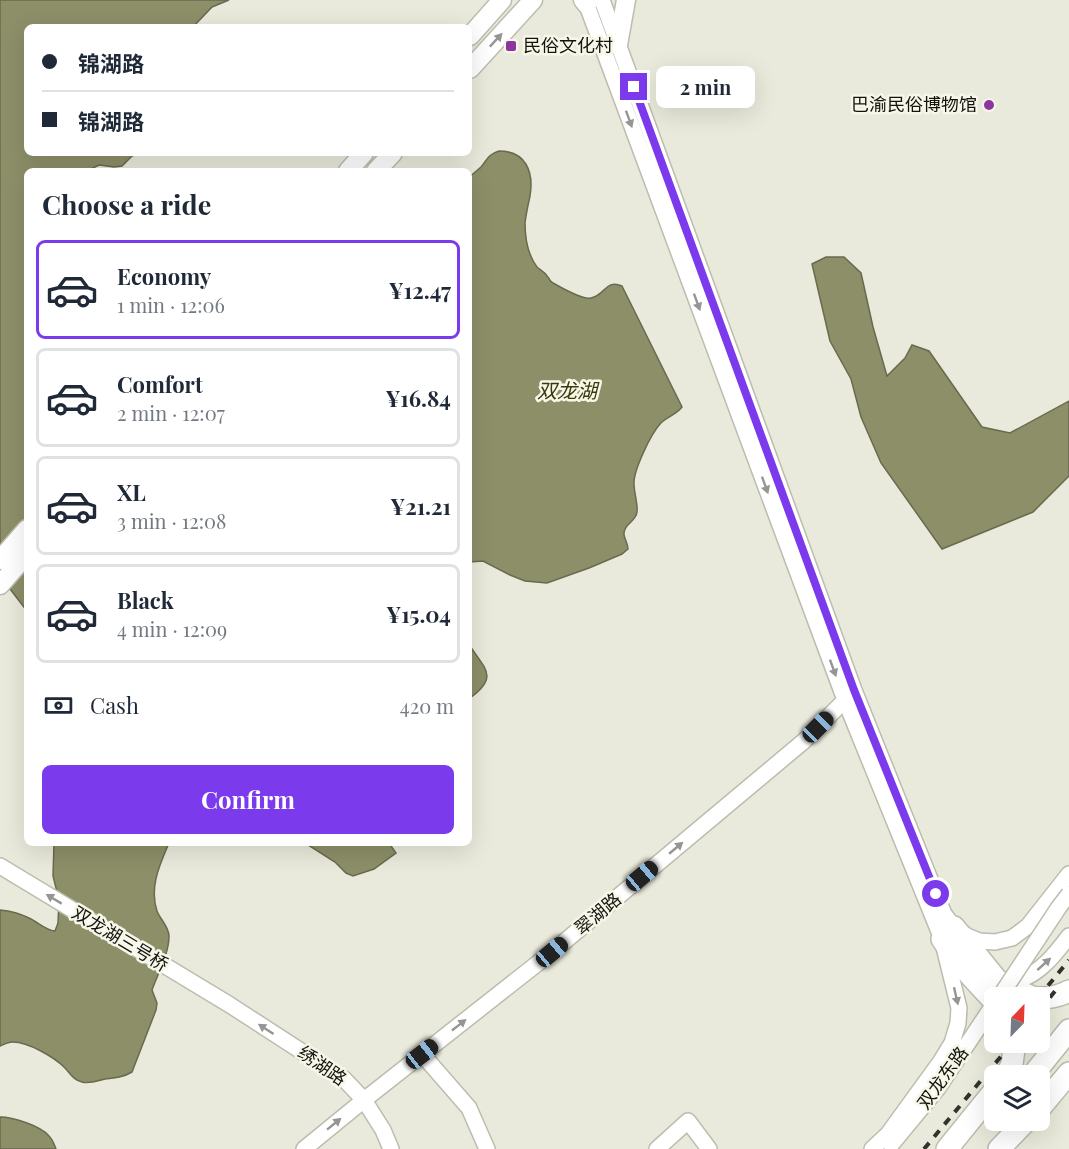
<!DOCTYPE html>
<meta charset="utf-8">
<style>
body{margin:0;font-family:"Playfair Display","Noto Sans SC",serif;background:#f2f2f3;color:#1f2937;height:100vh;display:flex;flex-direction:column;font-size:22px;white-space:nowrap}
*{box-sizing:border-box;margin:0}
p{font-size:20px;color:#747a83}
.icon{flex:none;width:33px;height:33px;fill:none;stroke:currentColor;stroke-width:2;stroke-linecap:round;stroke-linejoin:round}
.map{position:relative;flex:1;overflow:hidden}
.details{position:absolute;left:24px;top:168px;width:448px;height:678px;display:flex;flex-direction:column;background:#fff;border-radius:9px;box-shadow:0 6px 24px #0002}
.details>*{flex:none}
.hud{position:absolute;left:24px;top:24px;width:448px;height:132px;border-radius:9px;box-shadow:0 6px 24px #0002;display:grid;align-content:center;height:132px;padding:0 18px;background:#fff}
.needle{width:39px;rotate:23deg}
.tools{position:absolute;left:984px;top:987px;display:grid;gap:12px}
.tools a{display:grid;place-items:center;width:66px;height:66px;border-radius:9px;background:#fff;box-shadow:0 6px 24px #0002;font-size:30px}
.end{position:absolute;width:27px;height:27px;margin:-14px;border:8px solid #7c3aed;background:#fff;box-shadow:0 0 0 3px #fff}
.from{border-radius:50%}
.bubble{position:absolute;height:42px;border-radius:9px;background:#fff;box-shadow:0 6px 24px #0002;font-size:20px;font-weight:700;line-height:42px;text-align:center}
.car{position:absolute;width:18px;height:36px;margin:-18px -9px;border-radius:8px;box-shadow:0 0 4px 2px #0007;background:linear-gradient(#222 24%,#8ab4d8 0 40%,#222 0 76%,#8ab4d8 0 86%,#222 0)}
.hud b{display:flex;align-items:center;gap:21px;height:57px;font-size:22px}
.hud b+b{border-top:2px solid #e0e1e3}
.hud i{width:15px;height:15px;background:#1f2937}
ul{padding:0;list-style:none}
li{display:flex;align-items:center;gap:18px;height:99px;margin:0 12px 9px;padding:0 6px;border:3px solid #e0e1e3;border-radius:9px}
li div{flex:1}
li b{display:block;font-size:22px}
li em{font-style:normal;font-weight:700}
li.selected{border-color:#7c3aed}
li>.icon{width:54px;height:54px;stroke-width:1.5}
h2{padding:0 18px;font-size:27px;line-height:72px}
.pay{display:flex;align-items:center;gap:15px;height:66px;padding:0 18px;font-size:22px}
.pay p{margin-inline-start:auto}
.cta{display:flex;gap:12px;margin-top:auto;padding:12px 18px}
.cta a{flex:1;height:69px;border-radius:9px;background:#7c3aed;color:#fff;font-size:24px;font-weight:700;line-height:69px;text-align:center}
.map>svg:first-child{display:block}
</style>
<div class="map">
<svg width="1069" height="1149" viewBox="0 0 1069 1149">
<rect width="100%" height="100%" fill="#e9eadb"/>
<!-- water -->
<path fill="#8d8f69" stroke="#696a4e" stroke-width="1.5" d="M0 0H229L212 7 193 27H27V153H138L132 156 122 166 114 167 99 165 87 171H27V611L0 576Z
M499 151C526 151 534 172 530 196 528 205 526 214 525 223 525 237 528 255 537 267 540 270 545 272 547 276 552 281 547 279 553 283 560 287 583 300 591 298 606 295 605 279 622 286L682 407C676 415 666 417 660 424 651 434 633 471 634 484 634 493 638 503 637 512 636 522 623 524 624 535 625 540 628 544 628 549L622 554 589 568 547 583 525 581 510 575 483 561 470 562V177C473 173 477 171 481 167 488 159 487 155 499 151Z
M826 257H844L861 273 873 327 887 376 905 358 912 345 929 351 982 427 1010 433 1069 401V476L1033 512 942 549 881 463 861 417 851 379 830 341 812 264Z
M470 646C485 669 499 677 470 698Z
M54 843H169C160 864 149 887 157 911 160 919 169 927 169 936 169 954 158 973 152 990L157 1003 156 1010 132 1072C124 1077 115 1078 105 1079 98 1081 89 1084 82 1082 73 1080 70 1073 64 1067 54 1057 28 1042 13 1042 9 1042 4 1044 0 1046V910C10 911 19 913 29 918 38 922 45 930 55 931L58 923 59 900 53 876Z
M305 843H389L396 853 374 869 353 876 346 873 335 862Z
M0 1117C13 1117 41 1126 49 1136 53 1140 54 1144 56 1149H0Z"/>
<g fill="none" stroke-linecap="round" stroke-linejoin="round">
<!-- minor casing -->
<g stroke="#bcbdae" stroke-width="18">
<path id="minor" d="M585 0 845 700 942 939 959 1008 958 1023 952 1043 941 1061 888 1134 872 1149
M602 0 854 690 944 914 954 927 967 936 979 941 995 942 1012 938 1028 926 1069 874
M0 866 230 1005 344 1079 364 1100 383 1130 391 1149
M1000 980C1006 980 1013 982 1019 980 1040 974 1056 953 1069 936
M422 1054 469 1108 487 1149
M891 1145 938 1088 994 1004
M304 1149 364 1100 552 952 804 741 850 695
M657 1149 688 1121 709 1149"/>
</g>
<!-- major casing -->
<g stroke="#bcbdae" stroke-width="21">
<path id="major" d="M583 0 587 5
M470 36 502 0
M618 45 626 0
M470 69 533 0
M348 171 364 153
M376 171 393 153
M0 560 27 529
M0 585 27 554"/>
</g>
<!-- highway casing -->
<g stroke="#bcbdae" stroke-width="24">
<path id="highway" d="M954 927 997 980 1018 991 1035 998
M942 939C957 962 975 981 994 1001
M1040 998C1050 998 1060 996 1069 991
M1006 1076 1012 1064 1015 1042
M1032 1076 1069 1030
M1040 1108 1069 1073
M947 1149 994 1091
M999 1149 1027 1120"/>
</g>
<!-- minor -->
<use href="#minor" stroke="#fff" stroke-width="15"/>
<!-- major -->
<use href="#major" stroke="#fff" stroke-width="18"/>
<!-- highway -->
<use href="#highway" stroke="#fff" stroke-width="21"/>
<!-- rail -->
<path stroke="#32332c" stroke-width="4" stroke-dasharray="8 8" stroke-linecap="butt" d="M1038 998 1069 960
M1040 1010 1055 991
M924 1149 1013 1042"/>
<!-- minor-bridge casing -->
<g stroke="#bcbdae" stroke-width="18" stroke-linecap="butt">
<path id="minor-bridge" d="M999 998 1059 907 1069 894"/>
</g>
<!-- minor-bridge -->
<use href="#minor-bridge" stroke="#fff" stroke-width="15"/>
</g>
<!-- one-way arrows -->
<defs><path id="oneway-solid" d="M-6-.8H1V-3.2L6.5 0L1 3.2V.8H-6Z" transform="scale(1.5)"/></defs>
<g fill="#959593">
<use href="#oneway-solid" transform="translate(496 40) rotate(-47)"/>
<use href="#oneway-solid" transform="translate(629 119) rotate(70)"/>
<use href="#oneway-solid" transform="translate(697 302) rotate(70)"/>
<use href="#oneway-solid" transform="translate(765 485) rotate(70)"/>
<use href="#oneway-solid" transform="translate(833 668) rotate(70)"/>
<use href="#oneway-solid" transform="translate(676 848) rotate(-40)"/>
<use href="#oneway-solid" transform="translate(54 899) rotate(-149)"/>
<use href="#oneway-solid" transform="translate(1044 964) rotate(-42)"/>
<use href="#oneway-solid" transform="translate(956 996) rotate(77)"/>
<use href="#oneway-solid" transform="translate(459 1025) rotate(-38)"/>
<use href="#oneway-solid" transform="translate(266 1029) rotate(-147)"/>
<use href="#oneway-solid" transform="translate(334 1124) rotate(-39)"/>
</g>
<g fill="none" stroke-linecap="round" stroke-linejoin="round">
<!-- route -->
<path stroke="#7c3aed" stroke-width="8" d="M634 87 854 690 936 894"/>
</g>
<!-- markers -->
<g fill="#8e34a0" stroke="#f6f7e8" stroke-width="2">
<rect x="505" y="40" width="12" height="12" rx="3"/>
<circle cx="989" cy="105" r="6"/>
</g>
<g text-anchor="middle" stroke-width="5" stroke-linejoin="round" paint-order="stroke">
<!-- poi labels -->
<g font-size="18" fill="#14140f" stroke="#f6f7e8" text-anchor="start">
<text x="523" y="52">民俗文化村</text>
<text x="977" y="111" text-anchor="end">巴渝民俗博物馆</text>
</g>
<!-- street labels -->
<g font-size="18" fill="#14140f" stroke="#f6f7e8">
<text transform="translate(598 914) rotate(-40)" y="6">翠湖路</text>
<text transform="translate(120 939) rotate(31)" y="6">双龙湖三号桥</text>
<text transform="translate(322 1066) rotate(35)" y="6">绣湖路</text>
<text transform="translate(943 1078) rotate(-54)" y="6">双龙东路</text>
</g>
<!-- water labels -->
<g font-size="20" font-style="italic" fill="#393a09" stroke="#f6f7e8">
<text x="567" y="398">双龙湖</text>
</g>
</g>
</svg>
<div class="tools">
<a><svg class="needle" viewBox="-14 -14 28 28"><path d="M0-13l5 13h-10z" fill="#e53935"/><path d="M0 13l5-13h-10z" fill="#747a83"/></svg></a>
<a><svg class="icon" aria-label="layers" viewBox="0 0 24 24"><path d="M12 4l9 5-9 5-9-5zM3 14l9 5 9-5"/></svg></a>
</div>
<i class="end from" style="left:936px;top:894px"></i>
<i class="end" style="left:634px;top:87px"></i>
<div class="bubble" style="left:656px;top:66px;width:99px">2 min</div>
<i class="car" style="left:818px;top:727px;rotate:45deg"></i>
<i class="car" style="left:642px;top:876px;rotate:50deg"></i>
<i class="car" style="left:552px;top:952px;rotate:50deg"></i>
<i class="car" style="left:422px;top:1054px;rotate:52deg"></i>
<div class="hud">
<b><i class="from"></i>锦湖路</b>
<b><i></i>锦湖路</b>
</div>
<section class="details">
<h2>Choose a ride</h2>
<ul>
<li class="selected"><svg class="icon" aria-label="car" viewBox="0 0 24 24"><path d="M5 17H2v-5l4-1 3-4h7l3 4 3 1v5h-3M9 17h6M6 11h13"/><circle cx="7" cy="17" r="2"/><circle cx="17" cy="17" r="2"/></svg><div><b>Economy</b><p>1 min · 12:06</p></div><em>¥12.47</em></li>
<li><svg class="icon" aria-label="car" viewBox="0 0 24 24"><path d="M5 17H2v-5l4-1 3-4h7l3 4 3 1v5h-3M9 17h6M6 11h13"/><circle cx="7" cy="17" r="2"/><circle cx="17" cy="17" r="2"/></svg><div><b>Comfort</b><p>2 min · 12:07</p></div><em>¥16.84</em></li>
<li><svg class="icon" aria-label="car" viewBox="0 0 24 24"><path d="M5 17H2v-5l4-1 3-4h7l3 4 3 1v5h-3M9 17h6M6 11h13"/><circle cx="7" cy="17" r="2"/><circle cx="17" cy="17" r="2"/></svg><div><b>XL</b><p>3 min · 12:08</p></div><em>¥21.21</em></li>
<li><svg class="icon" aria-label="car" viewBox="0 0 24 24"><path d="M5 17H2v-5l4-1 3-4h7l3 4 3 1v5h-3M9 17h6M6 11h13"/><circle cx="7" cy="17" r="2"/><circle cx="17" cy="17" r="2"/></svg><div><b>Black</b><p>4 min · 12:09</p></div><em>¥15.04</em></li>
</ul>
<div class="pay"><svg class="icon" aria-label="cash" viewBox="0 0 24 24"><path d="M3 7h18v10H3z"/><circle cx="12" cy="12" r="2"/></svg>Cash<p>420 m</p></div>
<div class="cta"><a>Confirm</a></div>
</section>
</div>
